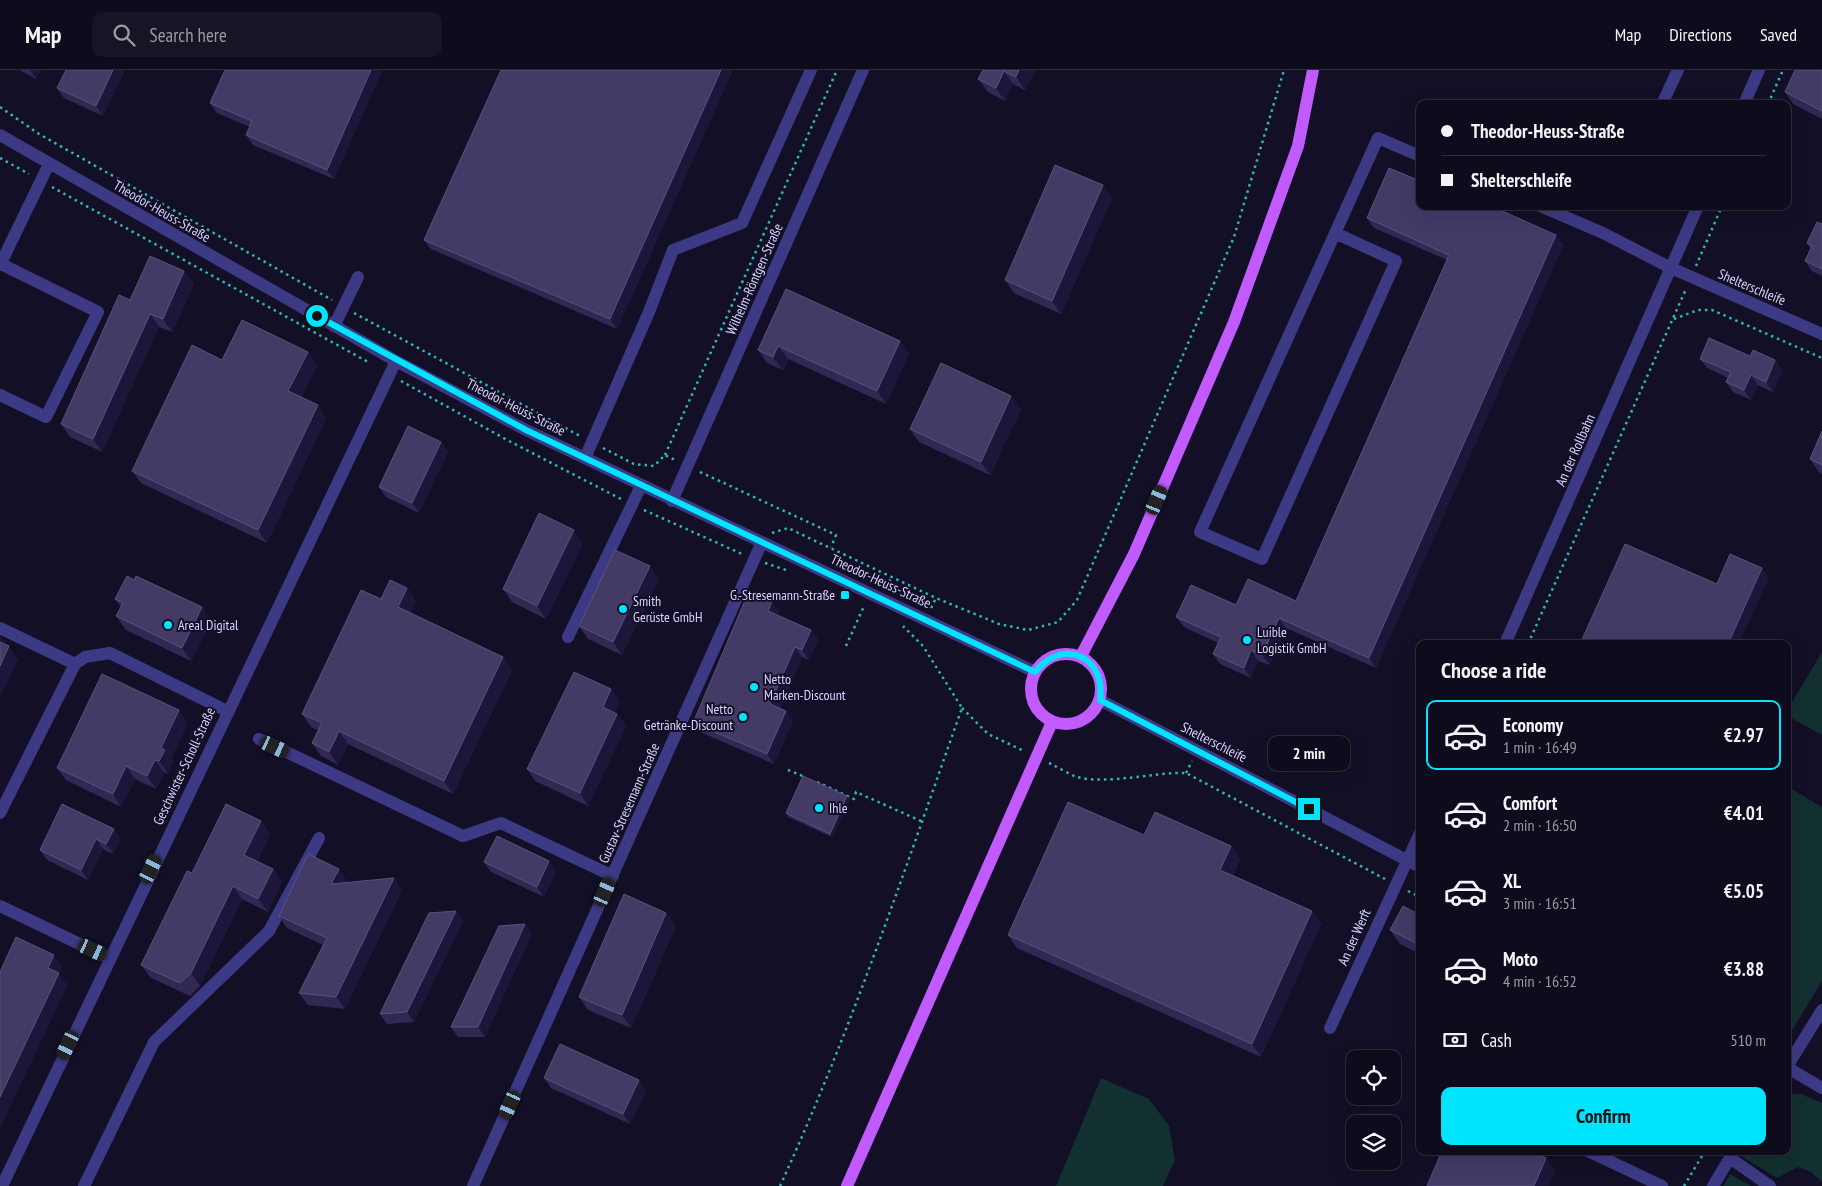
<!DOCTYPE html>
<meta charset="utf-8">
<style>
body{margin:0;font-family:"PT Sans Narrow",sans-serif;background:#171425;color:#f1f3f6;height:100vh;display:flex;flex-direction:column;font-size:19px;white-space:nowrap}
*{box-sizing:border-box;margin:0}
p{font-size:16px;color:#9b9ba3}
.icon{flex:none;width:28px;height:28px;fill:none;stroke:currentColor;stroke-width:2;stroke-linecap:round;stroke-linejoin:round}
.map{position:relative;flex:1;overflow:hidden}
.panel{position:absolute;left:1416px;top:570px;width:375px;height:515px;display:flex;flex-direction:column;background:#0e0b1c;border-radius:10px;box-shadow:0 5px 20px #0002,0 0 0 1px #2e2b3b}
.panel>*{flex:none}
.hud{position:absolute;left:1416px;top:30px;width:375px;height:110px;border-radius:10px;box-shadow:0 5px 20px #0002,0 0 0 1px #2e2b3b;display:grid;align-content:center;height:110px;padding:0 25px;background:#0e0b1c}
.fabs{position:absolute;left:1346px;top:980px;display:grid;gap:10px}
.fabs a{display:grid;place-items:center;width:55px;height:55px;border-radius:10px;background:#0e0b1c;box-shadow:0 5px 20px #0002,0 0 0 1px #2e2b3b;font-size:25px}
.end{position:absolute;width:22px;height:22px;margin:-11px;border:6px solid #00e5ff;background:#111;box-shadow:0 0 0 2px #111}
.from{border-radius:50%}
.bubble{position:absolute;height:35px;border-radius:10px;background:#0e0b1c;box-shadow:0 5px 20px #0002,0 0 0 1px #2e2b3b;font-size:16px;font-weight:600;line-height:35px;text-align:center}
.car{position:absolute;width:15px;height:30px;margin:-15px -8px;border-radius:6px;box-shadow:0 0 4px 1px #0007;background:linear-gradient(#222 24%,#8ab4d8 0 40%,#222 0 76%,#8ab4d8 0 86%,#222 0)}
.hud b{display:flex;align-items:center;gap:18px;height:48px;font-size:19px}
.hud b+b{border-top:1px solid #2e2b3b}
.hud i{width:12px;height:12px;background:#f1f3f6}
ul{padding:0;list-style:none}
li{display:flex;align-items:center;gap:15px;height:70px;margin:0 10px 8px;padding:0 15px;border:2px solid transparent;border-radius:10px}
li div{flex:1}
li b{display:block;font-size:19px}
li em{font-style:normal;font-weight:600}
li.active{border-color:#00e5ff}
li>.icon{width:45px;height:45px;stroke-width:1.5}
h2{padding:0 25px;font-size:22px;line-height:60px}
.pay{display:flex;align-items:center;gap:12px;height:55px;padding:0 25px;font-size:19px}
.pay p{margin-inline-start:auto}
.action{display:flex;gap:10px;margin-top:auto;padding:10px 25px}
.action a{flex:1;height:58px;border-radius:10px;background:#00e5ff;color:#111;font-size:20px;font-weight:600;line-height:58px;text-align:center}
header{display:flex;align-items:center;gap:30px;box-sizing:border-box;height:70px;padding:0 25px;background:#0e0b1c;border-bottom:1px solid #2e2b3b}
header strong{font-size:24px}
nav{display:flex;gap:28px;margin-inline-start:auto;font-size:18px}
.search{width:350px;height:45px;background:#171425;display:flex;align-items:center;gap:12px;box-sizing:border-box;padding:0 18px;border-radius:10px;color:#9b9ba3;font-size:19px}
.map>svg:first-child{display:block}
</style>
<header>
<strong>Map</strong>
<div class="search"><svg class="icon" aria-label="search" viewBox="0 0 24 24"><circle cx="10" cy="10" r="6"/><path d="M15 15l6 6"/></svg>Search here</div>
<nav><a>Map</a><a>Directions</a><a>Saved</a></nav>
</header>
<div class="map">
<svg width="1822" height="1116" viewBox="0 0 1822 1116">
<rect width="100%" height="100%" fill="#130f26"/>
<!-- green -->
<path fill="#12302f" d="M1822 582V665L1788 646V639Z
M1788 717 1822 737V911L1788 967Z
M1101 1008 1149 1029 1169 1056 1175 1090 1163 1116H1056Z
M1788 1024H1801L1822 1033V1112L1811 1102 1798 1097 1777 1108 1741 1086 1743 1081H1788Z
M1730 1104 1751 1116H1723Z"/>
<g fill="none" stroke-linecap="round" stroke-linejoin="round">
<!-- path -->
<path stroke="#2fb8b0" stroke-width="2.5" stroke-dasharray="2.5 4" stroke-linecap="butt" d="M1768 34 1783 0
M0 37 39 64 332 230
M0 88 29 104
M52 117 368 292
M1696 196 1722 136
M354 243 580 366
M1674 249 1698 240H1712L1822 288
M401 311 509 371 621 429
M603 378 634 394 654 396 665 385 675 390
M665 385 837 0
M700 402 836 465 831 477
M644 440 742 484
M772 463 788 458 936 528 999 554 1028 560 1058 552 1077 530 1234 167 1284 0
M765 493 789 501
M887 518 891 507
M931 538 936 528
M1528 574 1686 219
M846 576 864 536
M962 638 988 664 1022 680
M1049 693C1058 697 1068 704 1077 707 1106 715 1154 702 1186 703L1385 809
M788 700 805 707
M1186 703 1192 691
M817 712 854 729 856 722 921 751
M1408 821 1420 827
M780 1116C851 961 905 799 962 638L923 576 903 556
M1684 1116 1705 1081"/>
<!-- minor -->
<path stroke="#3d3a85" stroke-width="12" d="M1662 34 1678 0
M1744 34 1759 0
M0 65 396 291 526 360 1035 602
M1540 136 1603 163 1671 198 1822 264
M1335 163 1396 191 1262 489 1200 462 1378 68 1420 86
M0 195 49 94
M334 256 358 207
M0 325 46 347 98 242 1 194
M585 388 649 242 673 180 742 153 811 0
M672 431 863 0
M0 558 75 594
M568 567 641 416
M1505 574 1698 136
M1100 630 1420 797
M259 669 463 766 501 753 613 806
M0 743 75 594 85 587 110 583 227 641
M0 836 109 888
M1330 958 1420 763
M1788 995 1822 940
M1788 998 1822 1018
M1588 1081 1662 1116
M1730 1088 1770 1116
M2 1116 396 291
M84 1116 154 972 269 861 319 768
M473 1116 762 472
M1713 1116 1734 1081"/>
<!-- major -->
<path stroke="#c25bff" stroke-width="12" d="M1031 619a35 35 0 1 1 70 0a35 35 0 1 1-70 0Z
M1081 586 1134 484 1234 252 1298 76 1313 0
M847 1116 1052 652"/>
</g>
<!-- wall -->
<path fill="#312854" d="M19 0H41L36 9Z
M125 0 103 46 64 28 57 18Z
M225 0H382L334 109 253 75 246 65 250 57 217 43 210 33Z
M501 0H733L617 259 431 179 424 170Z
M983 0H1035L1025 20 1013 14 1005 31 988 22 978 9Z
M1822 0V49L1793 34 1785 22Z
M1112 128 1061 244 1014 223 1005 210Z
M1420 136 1556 165 1563 175 1376 598 1286 558 1270 595 1258 591 1251 608 1220 594 1213 584 1218 573 1184 557 1176 547 1236 535 1296 531 1447 190 1374 158 1367 148Z
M1822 154V206L1812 201 1805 191 1811 179 1807 173Z
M184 201 194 214 172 262 159 257 102 382 70 367 61 354 130 230Z
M786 219 900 271 909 284 886 334 788 289 783 300 767 293 758 280Z
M1750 286 1775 290 1782 300 1773 322 1758 315 1751 330 1733 322 1726 312 1728 308 1707 298 1700 289Z
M222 290 317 295 301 327 318 335 326 348 267 473 141 413 132 401Z
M1021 339 990 405 919 372 910 359Z
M1822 361V404L1819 402 1810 389Z
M441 372 448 382 419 443 386 427 379 417Z
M583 473 546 549 512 532 503 519Z
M659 509 622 585 588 569 579 556Z
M134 510 202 537 211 551 191 591 126 560 116 546 121 537 115 529Z
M407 518 416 531 410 543 503 587 512 600 453 724 348 674 338 695 321 686 312 673 318 660 311 657 302 644 381 529Z
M779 541 777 545 811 560 818 570 809 590 802 587 780 638 793 651 774 694 700 662 693 653Z
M611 619 620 631 614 642 617 644 626 656 588 736 535 711 527 699Z
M188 653 171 688 173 692 168 704 164 702 156 719 135 709 121 737 66 710 57 698Z
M847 726 850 730 832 767 788 747 786 743Z
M62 734 121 769 113 784 103 779 88 810 47 790 40 780Z
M261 751 270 764 257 791 273 799 282 812 268 842 242 829 200 916 190 926 151 908 141 895 192 803Z
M1144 765 1231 776 1240 789 1233 805 1312 841 1321 854 1261 987 1017 878 1008 865Z
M484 792 556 801 544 827 491 802Z
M347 811 346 813 402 820 345 939 308 935 299 923 323 875 287 858 279 846Z
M456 841 463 851 414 952 387 954 380 944Z
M666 843 676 856 631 958 588 940 579 927Z
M1420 845V884L1400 874 1390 860Z
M532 863 485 967H458L451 957Z
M544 1008 646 1020 630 1054 551 1018Z"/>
<!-- shaded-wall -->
<path fill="#1d163a" d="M30 0H41L36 9Z
M113 0H125L103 46 96 36Z
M371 0H382L334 109 327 100Z
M721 0H733L617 259 610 249Z
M1019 0H1035L1025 20 1016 7Z
M1004 1 1013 14 1005 31 996 18Z
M1103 115 1112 128 1061 244 1052 231Z
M1556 165 1563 175 1376 598 1369 588Z
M184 201 194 214 172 262 163 249Z
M150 244 159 257 102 382 93 369Z
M900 271 909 284 886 334 877 321Z
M778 276 788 289 783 300 773 287Z
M308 282 317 295 297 334 288 321Z
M1775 290 1782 300 1773 322 1766 312Z
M1751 305 1758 315 1751 330 1744 320Z
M1011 326 1021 339 990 405 981 392Z
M318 335 326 348 267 473 258 460Z
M441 372 448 382 419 443 412 433Z
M574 460 583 473 546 549 537 536Z
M650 496 659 509 622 585 613 572Z
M1762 498 1769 508 1739 574H1728Z
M407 518 416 531 407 550 398 537Z
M772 531 779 541 775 551 768 541Z
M202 537 211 551 191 591 182 578Z
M1279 548 1286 558 1270 595 1262 585Z
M811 560 818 570 809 590 802 580Z
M0 565 6 573 2 582 0 579Z
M9 576 18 590 0 628V596Z
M795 577 802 587 777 644 770 634Z
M1251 580 1258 591 1251 608 1244 598Z
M503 587 512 600 453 724 444 711Z
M611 619 620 631 611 649 603 637Z
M179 640 188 653 171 688 173 692 168 704 159 691 161 678Z
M786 641 793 651 774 694 767 684Z
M617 644 626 656 588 736 580 723Z
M339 661 348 674 338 695 329 682Z
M155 690 164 702 156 719 147 706Z
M126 696 135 709 121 737 113 724Z
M847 726 850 730 832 767 830 764Z
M261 751 270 764 253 798 244 785Z
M114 759 121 769 113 784 106 774Z
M96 769 103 779 88 810 81 800Z
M1231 776 1240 789 1229 813 1220 800Z
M549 791 556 801 544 827 537 817Z
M273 799 282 812 268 842 258 829Z
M339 799 347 811 339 826 331 814Z
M394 808 402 820 345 939 336 927Z
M233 816 242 829 200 916 191 903Z
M456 841 463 851 414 952 407 942Z
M1312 841 1321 854 1261 987 1252 974Z
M666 843 676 856 631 958 622 945Z
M525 854 532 863 485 967 478 957Z
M54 885 62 898 59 904 68 915 0 1058V1027L48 898Z
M639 1010 646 1020 630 1054 623 1044Z
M1546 1088 1556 1101 1549 1116H1534Z"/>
<!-- building -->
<path fill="#433a66" stroke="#5a527e" d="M66 0H113L96 36 57 18Z
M225 0H371L327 100 246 65 252 51 210 33Z
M501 0H721L610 249 424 170Z
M983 0H1019L1016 7 1004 1 996 18 978 9Z
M1795 0H1822V41L1785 22Z
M1055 95 1103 115 1052 231 1005 210Z
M1389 98 1420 111V136H1491L1556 165 1369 588 1279 548 1262 585 1251 580 1244 598 1213 584 1221 567 1176 547 1191 515 1236 535 1248 509 1296 531 1449 185 1367 148Z
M1817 152 1822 154V199L1805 191 1812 176 1807 173Z
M150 186 184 201 163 249 150 244 93 369 61 354 119 225 130 230Z
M786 219 900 271 877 321 778 276 773 287 758 280Z
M242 250 308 282 288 321 318 335 258 460 132 401 192 275 222 290Z
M1709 268 1750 286 1753 280 1775 290 1766 312 1751 305 1744 320 1726 312 1731 302 1700 289Z
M941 293 1011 326 981 392 910 359Z
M408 356 441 372 412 433 379 417Z
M1822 361V395L1810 389Z
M539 443 574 460 537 536 503 519Z
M1625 474 1717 514 1730 484 1762 498 1728 574H1580Z
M615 480 650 496 613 572 579 556Z
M127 506 134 510 136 506 202 537 182 578 116 546 123 533 115 529Z
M390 510 407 518 398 537 503 587 444 711 339 661 329 682 312 673 322 653 302 644 361 520 381 529Z
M749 521 772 531 768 541 811 560 802 580 795 577 770 634 786 641 767 684 693 653Z
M0 572 9 576 0 596Z
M574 602 611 619 603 637 617 644 580 723 527 699Z
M102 604 179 640 161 678 165 680 159 691 155 690 147 706 126 696 113 724 57 698Z
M803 706 847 726 830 764 786 743Z
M1068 732 1144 765 1155 742 1231 776 1220 800 1312 841 1252 974 1008 865Z
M62 734 114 759 106 774 96 769 81 800 40 780Z
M226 734 261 751 244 785 273 799 258 829 233 816 191 903 180 913 141 895 187 801 192 803Z
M497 766 549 791 537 817 484 792Z
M308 784 339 799 331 814 394 808 336 927 299 923 327 868 279 846Z
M624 824 666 843 622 945 579 927Z
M1403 836 1420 845V875L1390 860Z
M456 841 407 942 380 944 429 843Z
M525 854 478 957H451L499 856Z
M16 867 54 885 48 898 59 903 0 1027V902Z
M560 974 639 1010 623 1044 544 1008Z
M1442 1081H1531L1546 1088 1534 1116H1427Z"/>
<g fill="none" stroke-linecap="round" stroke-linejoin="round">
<!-- route -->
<path stroke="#00e5ff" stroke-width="6" d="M317 246 526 360 1035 602C1063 567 1106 586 1100 630L1309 739"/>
</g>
<!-- markers -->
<g fill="#00e5ff" stroke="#130f26" stroke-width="2">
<rect x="840" y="520" width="10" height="10" rx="2.5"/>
<circle cx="623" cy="539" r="5"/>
<circle cx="168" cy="555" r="5"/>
<circle cx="1247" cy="570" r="5"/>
<circle cx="754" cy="617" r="5"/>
<circle cx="743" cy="647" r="5"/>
<circle cx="819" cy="738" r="5"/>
</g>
<g text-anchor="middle" stroke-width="4" stroke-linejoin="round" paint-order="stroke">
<!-- street labels -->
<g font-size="14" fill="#d9d4ff" stroke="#130f26">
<text transform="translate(162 141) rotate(30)" y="5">Theodor-Heuss-Straße</text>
<text transform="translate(754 209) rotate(-66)" y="5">Wilhelm-Röntgen-Straße</text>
<text transform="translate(1752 217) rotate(23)" y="5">Shelterschleife</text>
<text transform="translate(516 337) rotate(27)" y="5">Theodor-Heuss-Straße</text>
<text transform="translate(1575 380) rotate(-66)" y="5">An der Rollbahn</text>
<text transform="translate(881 511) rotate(25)" y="5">Theodor-Heuss-Straße</text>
<text transform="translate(1214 672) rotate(27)" y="5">Shelterschleife</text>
<text transform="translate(184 696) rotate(-65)" y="5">Geschwister-Scholl-Straße</text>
<text transform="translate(629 733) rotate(-66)" y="5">Gustav-Stresemann-Straße</text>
<text transform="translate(1354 867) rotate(-66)" y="5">An der Werft</text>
</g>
<!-- poi labels -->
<g font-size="14" fill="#d9d4ff" stroke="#130f26" text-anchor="start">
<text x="835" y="530" text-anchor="end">G.-Stresemann-Straße</text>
<text x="633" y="536">Smith<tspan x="633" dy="16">Gerüste GmbH</tspan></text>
<text x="178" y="560">Areal Digital</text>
<text x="1257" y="567">Luible<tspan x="1257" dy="16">Logistik GmbH</tspan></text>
<text x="764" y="614">Netto<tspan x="764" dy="16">Marken-Discount</tspan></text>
<text x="733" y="644" text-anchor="end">Netto<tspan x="733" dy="16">Getränke-Discount</tspan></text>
<text x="829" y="743">Ihle</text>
</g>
</g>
</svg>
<div class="fabs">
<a><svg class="icon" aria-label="locate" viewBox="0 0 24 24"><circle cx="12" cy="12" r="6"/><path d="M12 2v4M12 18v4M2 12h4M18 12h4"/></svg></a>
<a><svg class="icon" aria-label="layers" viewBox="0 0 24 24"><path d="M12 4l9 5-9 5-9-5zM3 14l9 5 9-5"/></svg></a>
</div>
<i class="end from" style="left:317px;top:246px"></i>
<i class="end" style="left:1309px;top:739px"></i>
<div class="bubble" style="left:1268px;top:666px;width:82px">2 min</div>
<i class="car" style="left:1157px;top:430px;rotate:23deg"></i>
<i class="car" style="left:275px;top:677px;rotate:115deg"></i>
<i class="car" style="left:151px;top:799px;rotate:26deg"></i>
<i class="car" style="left:605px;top:822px;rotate:24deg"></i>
<i class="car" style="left:93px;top:880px;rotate:115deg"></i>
<i class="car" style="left:68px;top:975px;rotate:205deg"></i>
<i class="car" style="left:510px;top:1035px;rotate:204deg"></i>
<div class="hud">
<b><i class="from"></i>Theodor-Heuss-Straße</b>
<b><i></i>Shelterschleife</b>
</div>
<section class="panel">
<h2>Choose a ride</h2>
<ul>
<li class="active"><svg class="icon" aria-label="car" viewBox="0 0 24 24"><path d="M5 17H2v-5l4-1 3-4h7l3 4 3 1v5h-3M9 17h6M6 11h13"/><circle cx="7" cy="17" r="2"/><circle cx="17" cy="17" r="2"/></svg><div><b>Economy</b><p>1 min · 16:49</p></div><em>€2.97</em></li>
<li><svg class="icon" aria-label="car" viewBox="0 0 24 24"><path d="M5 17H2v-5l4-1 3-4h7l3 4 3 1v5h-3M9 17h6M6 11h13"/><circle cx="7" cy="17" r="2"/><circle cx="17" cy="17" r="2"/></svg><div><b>Comfort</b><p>2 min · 16:50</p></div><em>€4.01</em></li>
<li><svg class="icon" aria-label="car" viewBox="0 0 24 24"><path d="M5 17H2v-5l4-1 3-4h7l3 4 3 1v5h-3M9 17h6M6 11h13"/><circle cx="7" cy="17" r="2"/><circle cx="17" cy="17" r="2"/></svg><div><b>XL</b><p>3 min · 16:51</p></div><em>€5.05</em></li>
<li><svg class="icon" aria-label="car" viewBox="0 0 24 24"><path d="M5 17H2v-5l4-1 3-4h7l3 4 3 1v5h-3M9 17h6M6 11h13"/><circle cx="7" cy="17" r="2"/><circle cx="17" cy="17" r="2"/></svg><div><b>Moto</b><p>4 min · 16:52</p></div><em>€3.88</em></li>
</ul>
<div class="pay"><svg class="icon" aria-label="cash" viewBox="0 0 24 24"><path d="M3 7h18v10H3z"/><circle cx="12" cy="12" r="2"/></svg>Cash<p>510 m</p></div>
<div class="action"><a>Confirm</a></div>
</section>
</div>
